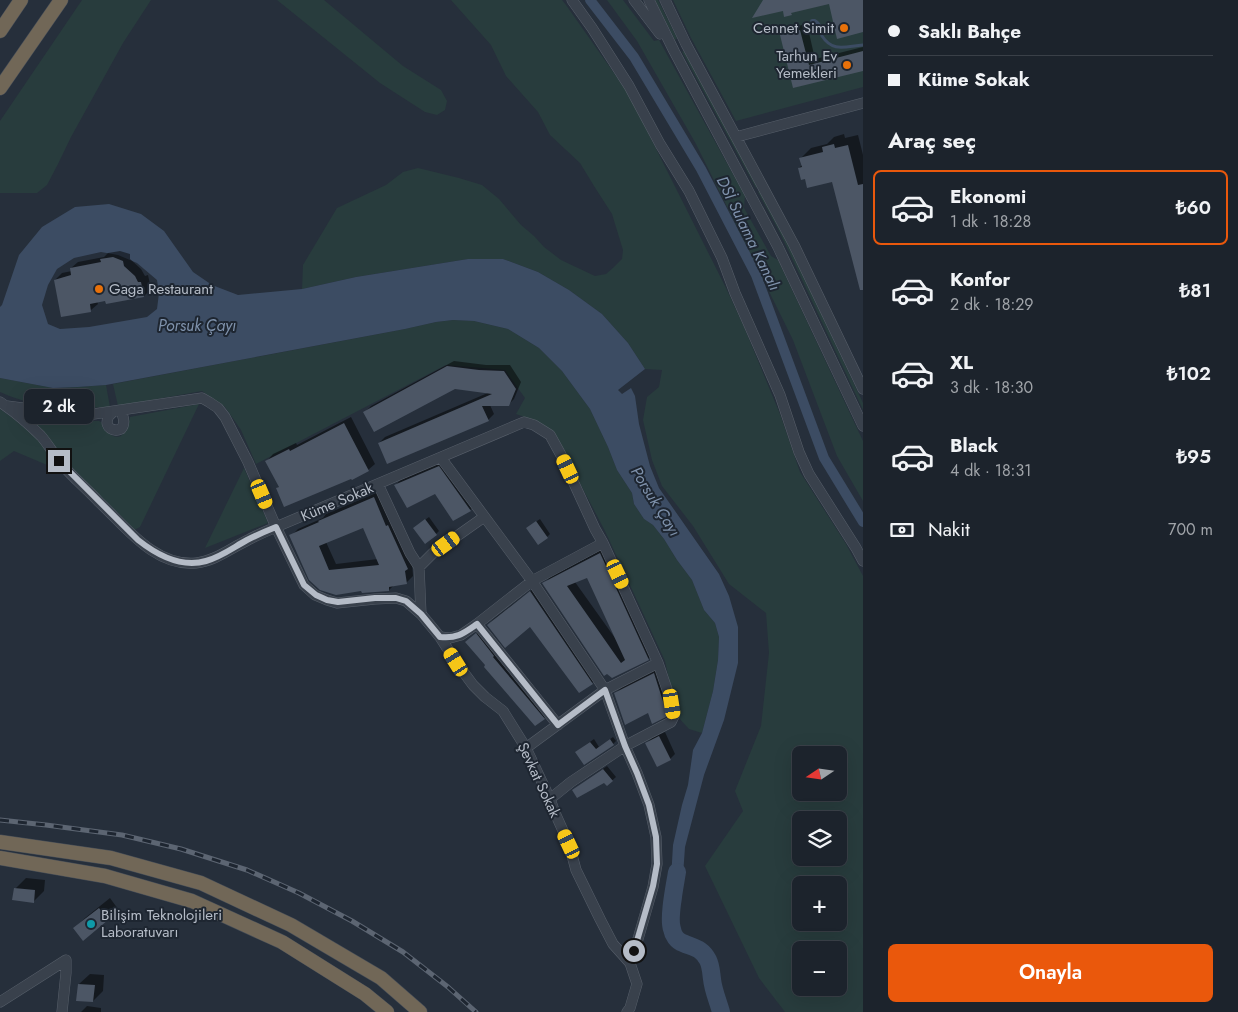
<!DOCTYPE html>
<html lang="tr">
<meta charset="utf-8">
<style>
body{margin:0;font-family:Jost,sans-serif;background:#292f38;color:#f1f3f6;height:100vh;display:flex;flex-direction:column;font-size:19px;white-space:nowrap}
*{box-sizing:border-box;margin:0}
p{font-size:16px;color:#a0a4a9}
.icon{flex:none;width:28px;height:28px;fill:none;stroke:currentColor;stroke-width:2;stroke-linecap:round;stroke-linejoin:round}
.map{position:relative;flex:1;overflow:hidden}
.details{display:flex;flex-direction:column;background:#1c232c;width:375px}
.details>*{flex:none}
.top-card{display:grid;align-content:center;height:110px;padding:0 25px;background:#1c232c}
.needle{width:32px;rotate:257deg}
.tools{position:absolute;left:792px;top:746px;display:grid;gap:10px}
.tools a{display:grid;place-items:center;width:55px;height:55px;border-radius:8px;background:#1c232c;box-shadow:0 5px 20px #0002,0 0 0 1px #3a4048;font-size:25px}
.end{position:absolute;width:22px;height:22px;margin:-11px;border:6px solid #b5bcc7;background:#111;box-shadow:0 0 0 2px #111}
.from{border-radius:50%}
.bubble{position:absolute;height:35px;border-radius:8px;background:#1c232c;box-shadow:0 5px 20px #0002,0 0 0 1px #3a4048;font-size:16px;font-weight:600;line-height:35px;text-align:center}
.car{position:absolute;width:15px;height:30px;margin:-15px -8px;border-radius:6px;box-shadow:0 0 4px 1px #0007;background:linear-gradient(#f5c518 24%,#345 0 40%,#f5c518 0 76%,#345 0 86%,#f5c518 0)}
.top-card b{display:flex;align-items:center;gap:18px;height:48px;font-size:19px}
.top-card b+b{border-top:1px solid #3a4048}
.top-card i{width:12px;height:12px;background:#f1f3f6}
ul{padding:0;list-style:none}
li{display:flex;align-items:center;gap:15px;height:75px;margin:0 10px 8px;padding:0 15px;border:2px solid transparent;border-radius:8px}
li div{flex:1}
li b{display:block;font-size:19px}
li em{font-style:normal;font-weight:600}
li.active{border-color:#ea580c}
li>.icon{width:45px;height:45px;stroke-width:1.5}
h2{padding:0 25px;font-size:22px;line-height:60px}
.pay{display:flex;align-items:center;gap:12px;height:55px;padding:0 25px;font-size:19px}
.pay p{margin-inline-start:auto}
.primary-button{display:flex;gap:10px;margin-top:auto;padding:10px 25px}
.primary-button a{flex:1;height:58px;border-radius:8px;background:#ea580c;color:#fff;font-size:20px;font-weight:600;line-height:58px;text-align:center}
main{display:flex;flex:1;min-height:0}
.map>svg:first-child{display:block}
</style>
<main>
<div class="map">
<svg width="863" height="1012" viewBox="0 0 863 1012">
<rect width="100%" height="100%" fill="#262f3b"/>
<!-- green -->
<path fill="#283c3d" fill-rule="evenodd" d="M82 0H151L123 43 71 137 58 164 47 185 37 193H0V121Z
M277 0H324L403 66 441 90 447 101 445 110 437 115 425 112 380 83Z
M451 0H562L566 5 628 93 726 288 744 327 780 414 800 472 846 544 863 576V1012H785L759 978 705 866 743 811 735 791 761 726 769 653 766 613 729 584 693 526 662 486 652 460 643 420 647 397 659 387 662 370 645 369 628 343 602 314 569 290 538 272 503 259H468L356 277 302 289 303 265 337 208 386 185 403 172 418 168 459 178 482 185 499 199 521 225 534 236 544 247 561 260 595 276 606 274 614 267 622 259 623 250 612 214 594 186 580 163 550 135 538 112 506 76 491 45ZM801 755H839V792H801ZM801 820H839V858H801ZM801 885H839V922H801ZM801 950H839V988H801Z
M607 0H623L654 41 659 40 745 196 744 208 771 256 778 260 863 441V501L837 456 793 340 696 144 637 41Z
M655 0H658L677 38 675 40Z
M673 0H863V87L736 121 691 38Z
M684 51 758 187 756 188 682 52Z
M760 190 783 232 863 403V410L780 233 758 192Z
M453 320 474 321 508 329 539 348 562 371 590 409 608 447 617 470 632 493 634 504 644 519 653 525 664 539 677 560 692 580 704 610 715 623 719 637 718 660 713 691 702 733 689 729 677 716 665 661 605 531 553 432 541 423 516 414 525 398 505 370 446 365 256 464 241 430 225 407 202 391 118 406 113 384 405 329 436 322Z
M0 378 53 388 78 387 106 385 110 407C72 409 35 408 0 392Z
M199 404 140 527 134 530 120 515 77 474 46 435 26 415 31 414 58 420 71 421H99L101 422C105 432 118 445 126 430 128 426 129 421 130 417Z
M0 409C13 418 50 446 54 460 55 463 54 466 54 468L14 451 0 461Z
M244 468 268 523 205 548Z"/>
<!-- water -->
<path fill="#3c4c63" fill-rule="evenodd" d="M812 19H815C821 22 823 28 824 34L822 36C815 34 812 27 810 20Z
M109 204 141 214 164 231 193 272 212 285 238 295 302 289 356 277 468 259H503L538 272 569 290 602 314 628 343 645 369 618 390 622 394 631 388 635 396 639 424 650 466 659 488 719 574 729 596 738 627V663L724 720 704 775 685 847 681 904 675 905 671 879 673 845 682 805 688 785 693 750 702 733 713 691 718 660 719 637 715 623 704 610 692 580 677 560 664 539 653 525 644 519 634 504 632 493 617 470 608 447 590 409 562 371 539 348 508 329 474 321 453 320 436 322 405 329 106 385 78 387 53 388 0 378V307L2 305 19 255 42 227 75 207ZM101 252 118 255 137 263 157 280 159 293 157 309 147 317 89 327 60 329 48 324 42 305 48 285 57 269 74 258Z"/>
<!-- shadow -->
<path fill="#0007" fill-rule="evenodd" d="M807 24 815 59 863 47V70L794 87 781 35 788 28Z
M844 134 845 138 858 135 863 155V277L833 180 806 177 799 168 802 165 801 158 811 148 827 144 834 137Z
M120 251 130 254V259L141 269 145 276 148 275 151 289 144 296 106 299 97 301 98 304 91 310 55 280 62 273 72 271 71 268 78 262 104 257 108 253Z
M454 361 486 365H510L521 382 514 399 508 405H490L494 414 488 420 379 443 385 437 490 392 455 388 365 412 371 406Z
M351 417 375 464 368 470 277 488 280 486 267 461 273 454 296 443 297 445Z
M446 460 477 503 470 510 435 492 396 485 402 478Z
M381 491 412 563 413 576 406 583 394 585 389 590H363L336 593 291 536 298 529 323 518 326 514ZM363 527 378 559 336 564 326 542Z
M429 517 439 531 436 534 418 525Z
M540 519 550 534 547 537 531 525Z
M607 547 655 652 648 659 613 677 544 584 550 577ZM588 576 615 638 575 582Z
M538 585 599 676 592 683 530 625H488L495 618Z
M481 630 548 714 544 718 487 665 471 638Z
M661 667 672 709 665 716 649 711 615 694 622 687Z
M665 732 675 754 670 759 657 765 647 743 652 738Z
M613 737 616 741 613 744 584 763 580 749 594 739 599 747Z
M607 766 616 777 607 785 604 781 577 787Z
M26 878 45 880 44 891 34 901 15 889Z
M110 898 118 909 108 919 83 939 75 928 85 918Z
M90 974 104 975 103 991 93 1001 79 984Z
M87 1006 101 1008V1012H81Z"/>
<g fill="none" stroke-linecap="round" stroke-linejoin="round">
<!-- stream -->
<path stroke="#3c4c63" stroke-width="3" d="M822 36C833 53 846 46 863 45"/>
<!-- canal -->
<path stroke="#3c4c63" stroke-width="10" d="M590 0 634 57 701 169 756 275 824 458 863 522"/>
<!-- river -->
<path stroke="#3c4c63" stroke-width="18" d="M677 872C675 885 668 918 672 929 673 935 677 941 683 943 694 948 702 948 708 960 711 966 711 972 712 979 713 990 718 1001 721 1012"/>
</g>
<!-- building -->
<path fill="#4c5665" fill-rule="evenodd" d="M763 0H863V32L837 39 829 4 791 13 792 15 784 17 783 11 752 18Z
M800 30 809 65 863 51V71L793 88 780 35Z
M834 144 835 148 848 145 858 185 863 184V290H860L832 182 807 188 805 179 801 180 798 168 802 167 799 158 823 152 822 147Z
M113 257 123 261 124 266 135 276 138 282H141L144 297 106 304 105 301 90 304 91 312 61 317 54 280 71 275 70 268 101 262 100 259Z
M447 366 479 370 504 371 516 389 509 406H482L489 421 387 464 378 443 492 394 455 389 374 432 363 412Z
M344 423 369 471 352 480 351 479 284 507 276 488 279 487 265 461 289 449 290 451Z
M439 466 471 511 453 521 435 494 407 508 394 485Z
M374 497 386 526 388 525 408 569 405 571 407 584 389 587V591L362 593 361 591 336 595 320 590 309 580 289 535 319 522 318 521ZM363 528 379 565 329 570 319 546Z
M425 519 437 535 425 544 413 528Z
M536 521 548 538 538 545 526 528Z
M600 553 649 660 612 678 607 674 604 676 542 583ZM587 578 625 660 621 663 567 586Z
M530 591 593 684 579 693 530 627 505 648 487 625Z
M476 633 494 656 493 657 545 719 535 726 484 667 485 665 465 642Z
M654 673 667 714 666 717 652 724 648 713 625 725 614 693Z
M659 736 671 760 657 767 645 743Z
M610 739 614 745 584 765 575 752 590 742 596 749Z
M603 769 613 781 607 786 604 783 577 798 572 790Z
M14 888 35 890 34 903 12 900Z
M99 908 108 920 83 941 73 928Z
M78 984 95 985 93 1002 76 1001Z"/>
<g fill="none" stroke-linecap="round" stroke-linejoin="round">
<!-- minor casing -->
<g stroke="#575f6a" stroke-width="11">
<path id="minor" d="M572 0 592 28 629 86 660 144 689 191 722 258 735 293 780 395 799 452 809 474 856 548 863 561
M634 0 660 34
M649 0 674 51 778 247 863 426
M665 0 686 44 794 245 863 389
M736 137 863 103
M0 402C15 412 28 423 41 436 48 444 53 453 59 461 71 476 86 488 99 502 126 527 155 567 196 563 215 561 231 548 248 540 257 535 267 531 276 527L524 422 534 425 550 435 561 455 595 529 603 543 658 663 672 704 674 716 671 722 625 746 571 782 550 799
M7 406 61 413 87 415 202 398 209 402 218 408 225 417 248 462 276 527 304 585 315 595 327 600 337 603 375 599 396 598 406 601 421 614 440 637 456 662 473 685 485 697 503 711 526 748 550 799 555 813 569 844 576 870 600 919 613 944 630 963 637 984 630 1008 627 1012
M114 411C112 413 108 416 108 418 104 428 114 432 121 429 126 423 123 417 121 410
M441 458 532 581 605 690 625 746 637 773 649 805 656 837 657 864 653 887 638 939 630 963
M378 484 410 553 419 567
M421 614 419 567 433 553 484 517
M477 624 558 725
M440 637 450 638 461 635 477 624 532 581 603 543
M526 748 605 690 658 663
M0 1002 66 960V973L62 1012"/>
</g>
<!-- highway casing -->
<g stroke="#444c57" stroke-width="15">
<path id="highway" d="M0 31 21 0
M0 88 61 0
M0 842 111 858 201 883 291 925 381 978 420 1012
M0 858 105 876 192 901 282 942 365 994 387 1012"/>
</g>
<!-- minor -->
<use href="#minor" stroke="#39414c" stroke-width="10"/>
<!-- highway -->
<use href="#highway" stroke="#716757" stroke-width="14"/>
<!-- rail casing -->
<g stroke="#5c6572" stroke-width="5">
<path id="rail" d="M0 820 46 825 122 835 181 849 247 870 299 893 352 921 403 952 448 987 476 1012"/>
</g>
<!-- rail -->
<use href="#rail" stroke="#1e2631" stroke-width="3" stroke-dasharray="9" stroke-linecap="butt"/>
</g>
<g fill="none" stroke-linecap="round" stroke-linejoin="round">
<!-- route -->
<path stroke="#b5bcc7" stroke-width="6" d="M59 461 138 540C157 555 182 568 206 561 221 557 234 547 247 540 257 535 266 531 276 527L304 585 316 595 327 600 338 602 375 598H396L406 601 421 614 440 637C457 639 464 633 477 624L558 725 605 690 625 746 637 773 649 805 656 837 657 864 653 886 634 951"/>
</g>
<!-- markers -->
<g fill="#e8710a" stroke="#1e2631" stroke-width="2">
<circle cx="844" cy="28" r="5"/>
<circle cx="847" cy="65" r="5"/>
<circle cx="99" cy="289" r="5"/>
</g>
<circle fill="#0f9aa8" stroke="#1e2631" stroke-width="2" cx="91" cy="924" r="5"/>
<g text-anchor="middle" stroke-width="4" stroke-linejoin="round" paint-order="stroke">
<!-- poi labels -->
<g font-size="15" fill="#b5bcc7" stroke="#1e2631" text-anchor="end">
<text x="834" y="33">Cennet Simit</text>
<text x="837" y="61">Tarhun Ev<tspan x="837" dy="17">Yemekleri</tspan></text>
<text x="109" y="294" text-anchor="start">Gaga Restaurant</text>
<text x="101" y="920" text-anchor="start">Bilişim Teknolojileri<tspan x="101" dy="17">Laboratuvarı</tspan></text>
</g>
<!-- street labels -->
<g font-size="15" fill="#b5bcc7" stroke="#1e2631">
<text transform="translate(337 502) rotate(-23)" y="5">Küme Sokak</text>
<text transform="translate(539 780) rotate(65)" y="5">Şevkat Sokak</text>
</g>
<!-- water labels -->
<g font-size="16" font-style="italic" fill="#7f92ac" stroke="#1e2631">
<text transform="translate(749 233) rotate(64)" y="6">DSİ Sulama Kanalı</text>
<text x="197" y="331">Porsuk Çayı</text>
<text transform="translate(656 501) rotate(58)" y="6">Porsuk Çayı</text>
</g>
</g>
</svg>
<div class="tools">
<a><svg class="needle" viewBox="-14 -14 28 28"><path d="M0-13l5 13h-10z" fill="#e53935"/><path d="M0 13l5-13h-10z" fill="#a0a4a9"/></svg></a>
<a><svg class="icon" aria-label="layers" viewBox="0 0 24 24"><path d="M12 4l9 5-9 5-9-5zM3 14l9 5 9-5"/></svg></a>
<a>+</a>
<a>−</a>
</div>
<i class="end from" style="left:634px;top:951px"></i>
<i class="end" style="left:59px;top:461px"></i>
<div class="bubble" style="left:24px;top:389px;width:70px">2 dk</div>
<i class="car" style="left:568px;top:469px;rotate:335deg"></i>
<i class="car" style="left:262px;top:494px;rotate:157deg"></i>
<i class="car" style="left:446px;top:544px;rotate:54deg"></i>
<i class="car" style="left:618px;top:574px;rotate:155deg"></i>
<i class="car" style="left:456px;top:662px;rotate:328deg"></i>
<i class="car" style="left:672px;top:704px;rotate:171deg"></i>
<i class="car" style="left:569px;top:844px;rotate:335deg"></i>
</div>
<section class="details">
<div class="top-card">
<b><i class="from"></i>Saklı Bahçe</b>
<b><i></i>Küme Sokak</b>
</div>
<h2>Araç seç</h2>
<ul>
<li class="active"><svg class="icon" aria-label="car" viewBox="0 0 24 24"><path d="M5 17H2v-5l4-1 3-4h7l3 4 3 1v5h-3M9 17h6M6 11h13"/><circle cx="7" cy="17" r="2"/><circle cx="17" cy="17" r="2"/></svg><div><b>Ekonomi</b><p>1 dk · 18:28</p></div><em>₺60</em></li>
<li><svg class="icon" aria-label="car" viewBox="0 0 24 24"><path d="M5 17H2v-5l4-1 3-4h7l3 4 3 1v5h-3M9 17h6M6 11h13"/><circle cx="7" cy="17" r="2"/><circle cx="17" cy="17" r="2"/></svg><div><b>Konfor</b><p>2 dk · 18:29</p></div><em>₺81</em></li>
<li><svg class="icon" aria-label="car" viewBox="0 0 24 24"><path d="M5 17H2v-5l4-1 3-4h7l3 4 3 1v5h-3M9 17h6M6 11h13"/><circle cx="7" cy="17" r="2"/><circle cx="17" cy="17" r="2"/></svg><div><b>XL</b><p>3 dk · 18:30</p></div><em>₺102</em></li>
<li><svg class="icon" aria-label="car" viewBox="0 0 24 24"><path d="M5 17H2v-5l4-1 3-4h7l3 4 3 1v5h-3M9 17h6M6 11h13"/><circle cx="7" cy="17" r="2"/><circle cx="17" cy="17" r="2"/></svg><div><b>Black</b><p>4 dk · 18:31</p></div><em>₺95</em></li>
</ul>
<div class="pay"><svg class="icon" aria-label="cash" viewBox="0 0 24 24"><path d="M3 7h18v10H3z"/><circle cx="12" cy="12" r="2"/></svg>Nakit<p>700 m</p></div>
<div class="primary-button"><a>Onayla</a></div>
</section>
</main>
